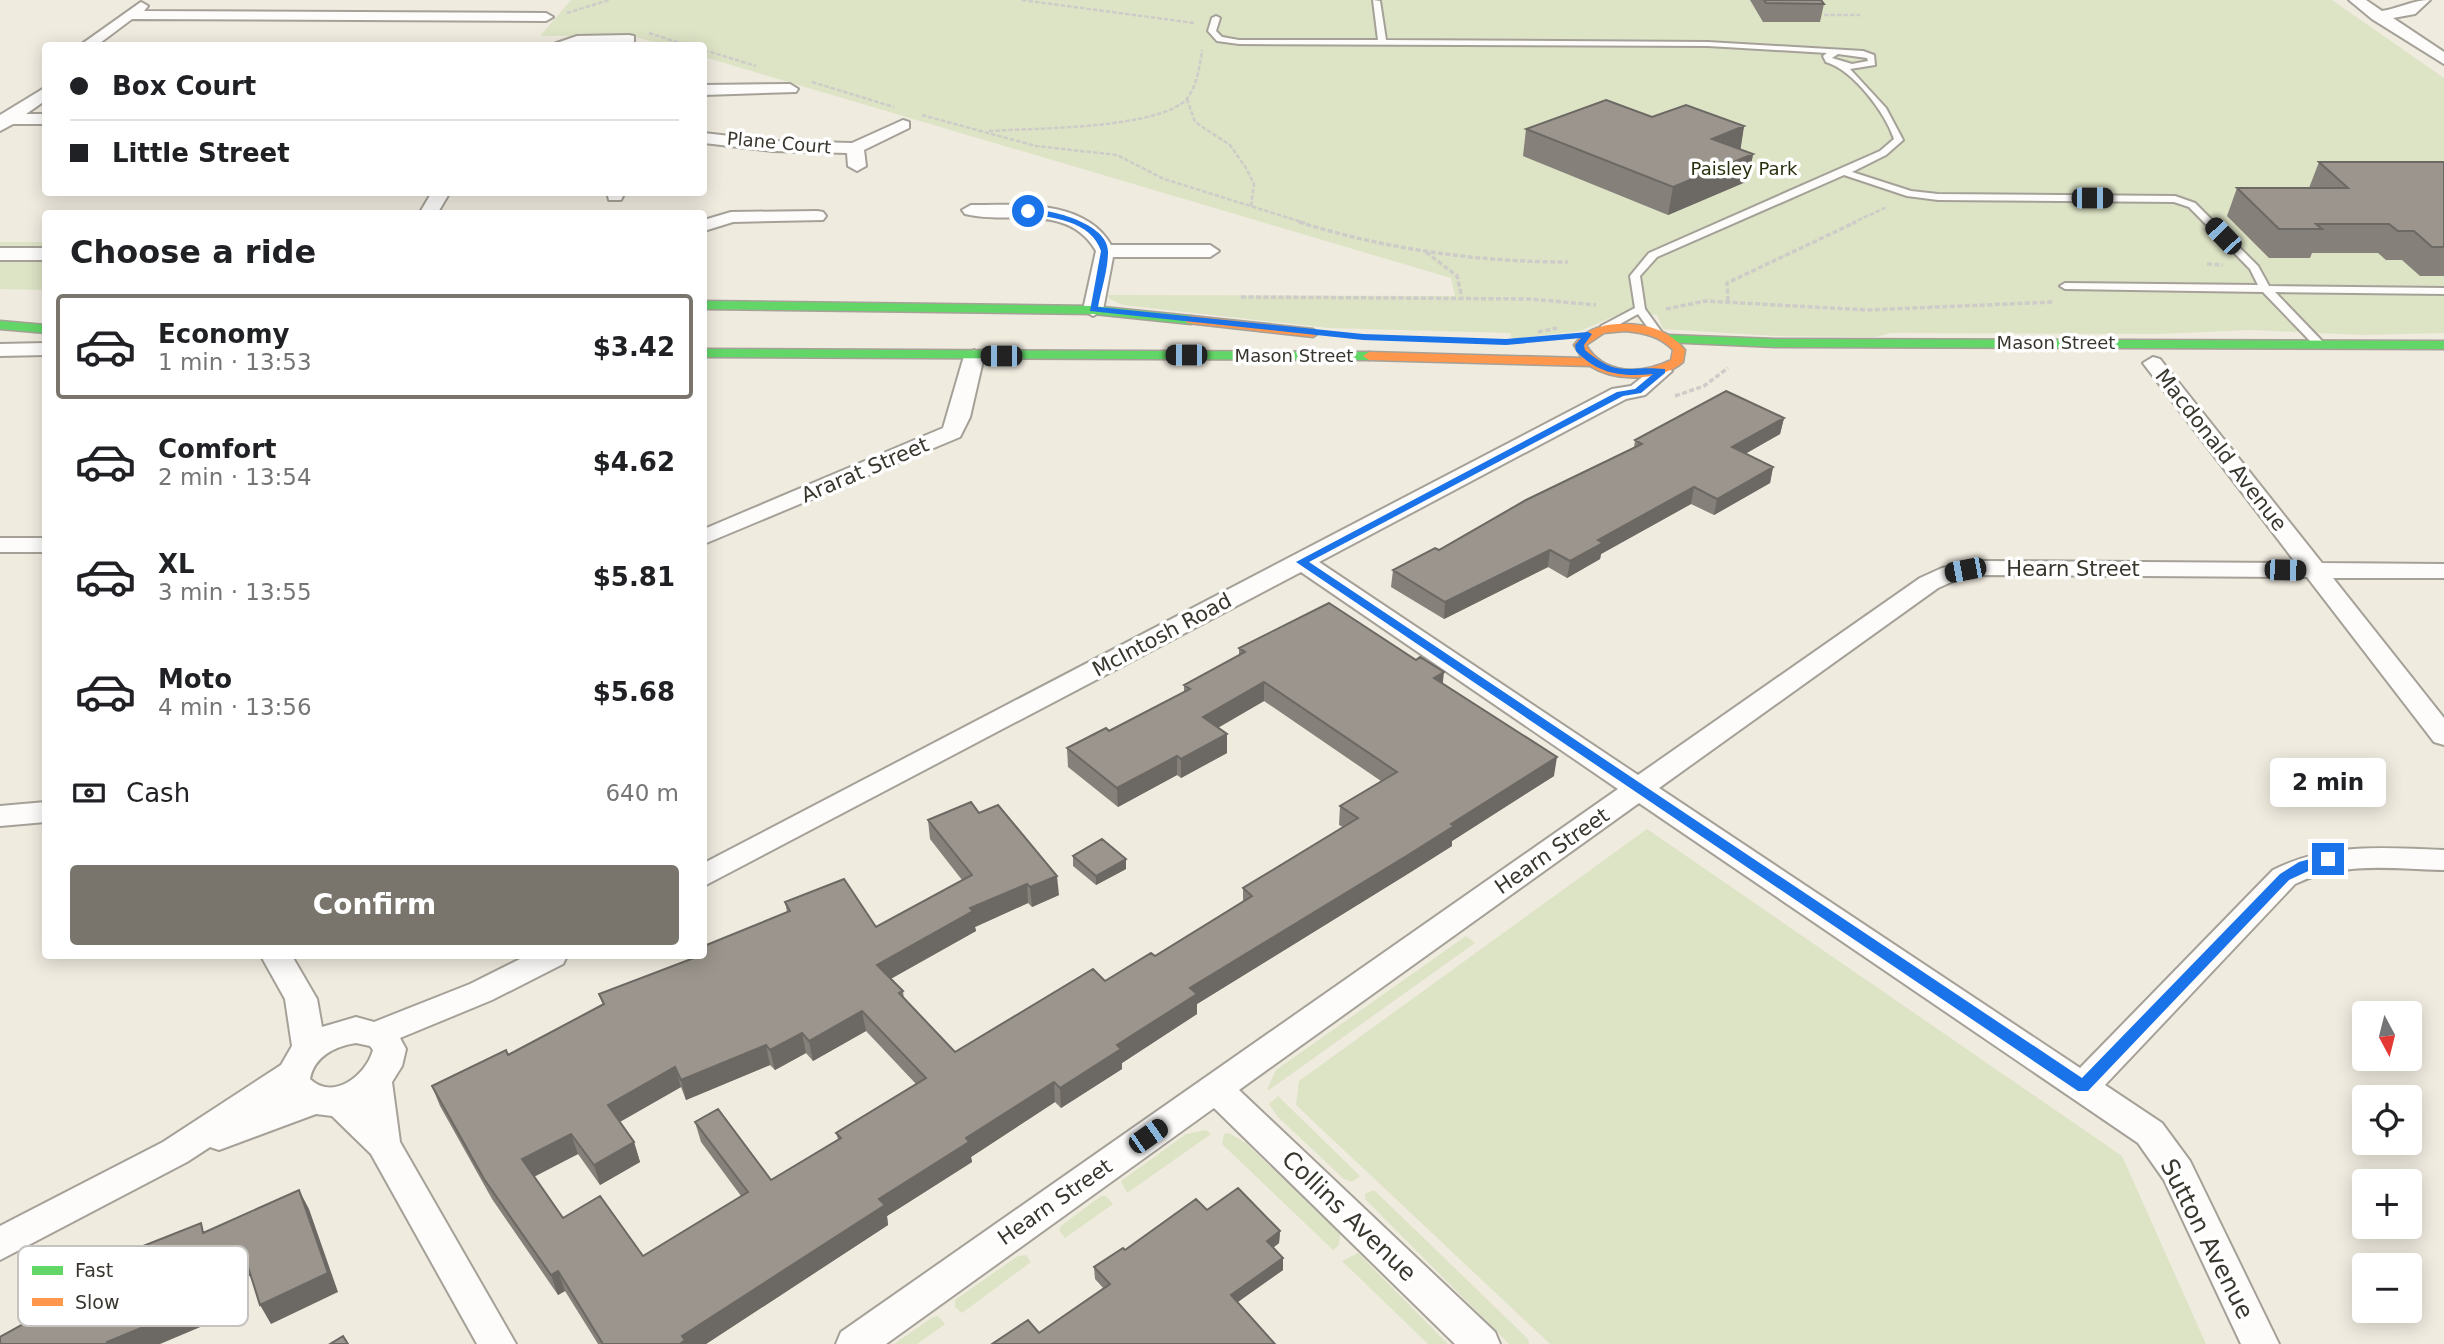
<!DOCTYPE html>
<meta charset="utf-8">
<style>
body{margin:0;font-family:"DejaVu Sans",sans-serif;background:#f6f6f6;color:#202124;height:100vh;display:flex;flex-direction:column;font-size:26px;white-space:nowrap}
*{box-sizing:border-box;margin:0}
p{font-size:23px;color:#757577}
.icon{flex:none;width:38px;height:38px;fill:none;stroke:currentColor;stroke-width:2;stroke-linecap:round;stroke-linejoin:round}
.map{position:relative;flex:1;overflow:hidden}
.sheet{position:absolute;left:42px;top:210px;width:665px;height:749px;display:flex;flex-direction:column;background:#fff;border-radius:7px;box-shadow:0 4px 18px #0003}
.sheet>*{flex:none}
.hud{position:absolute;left:42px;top:42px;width:665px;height:154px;border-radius:7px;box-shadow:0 4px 18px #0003;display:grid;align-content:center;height:154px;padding:0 28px;background:#fff}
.needle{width:46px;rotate:173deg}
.controls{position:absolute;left:2352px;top:1001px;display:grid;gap:14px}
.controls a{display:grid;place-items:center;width:70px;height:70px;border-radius:7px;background:#fff;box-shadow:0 4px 18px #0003;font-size:35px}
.end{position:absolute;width:32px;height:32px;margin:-16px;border:9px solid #1a73e8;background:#fff;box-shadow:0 0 0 4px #fff}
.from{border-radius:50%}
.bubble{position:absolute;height:49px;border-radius:7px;background:#fff;box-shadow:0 4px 18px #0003;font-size:23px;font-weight:700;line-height:49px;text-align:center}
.car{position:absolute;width:21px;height:42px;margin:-21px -10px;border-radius:9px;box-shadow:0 0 5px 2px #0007;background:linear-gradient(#222 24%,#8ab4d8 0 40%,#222 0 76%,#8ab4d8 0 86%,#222 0)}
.hud b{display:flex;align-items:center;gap:24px;height:66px;font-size:26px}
.hud b+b{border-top:2px solid #e0e0e0}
.hud i{width:18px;height:18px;background:#202124}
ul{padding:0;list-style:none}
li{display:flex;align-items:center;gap:21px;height:105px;margin:0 14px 10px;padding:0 14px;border:4px solid transparent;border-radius:7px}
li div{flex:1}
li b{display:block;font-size:26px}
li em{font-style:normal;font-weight:700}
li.active{border-color:#79756c}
li>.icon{width:63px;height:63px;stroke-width:1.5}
h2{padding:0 28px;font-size:32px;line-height:84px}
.pay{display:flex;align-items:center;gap:18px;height:77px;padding:0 28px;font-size:26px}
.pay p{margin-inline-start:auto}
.button{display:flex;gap:14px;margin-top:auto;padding:14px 28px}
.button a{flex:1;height:80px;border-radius:7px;background:#79756c;color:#fff;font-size:28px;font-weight:700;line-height:80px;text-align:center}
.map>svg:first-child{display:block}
</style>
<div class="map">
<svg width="2444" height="1344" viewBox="0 0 2444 1344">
<rect width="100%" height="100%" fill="#f0ebdf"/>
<!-- green -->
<path fill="#dde3c5" d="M571 0H2332L2444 78V333L2362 335 2251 330 2159 334 1891 333 1876 337 1775 336 1663 329 1657 315 1622 313 1580 331 1512 339 1510 333 1329 328 1123 305 1110 299 1108 295 1455 296 1451 278 704 57V46L665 45 632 36H540Z
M0 242H45V290L0 289Z
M1647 829 2122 1156 2206 1344H1550L1296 1105 1299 1081Z
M1466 936 1475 943 1269 1090 1267 1089 1276 1070Z
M1278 1096 1360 1176 1352 1182 1344 1179 1278 1117 1269 1104Z
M1206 1130 1211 1134 1127 1193 1121 1181 1186 1134Z
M1229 1133 1246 1143 1340 1234 1339 1245 1333 1250 1222 1144 1224 1134Z
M1374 1190 1528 1339 1529 1344H1509L1365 1199V1194Z
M1101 1196H1106L1113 1204 1065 1238 1059 1230 1061 1226Z
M1358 1253 1448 1344H1428L1342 1261Z
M1026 1255 1031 1262 962 1313 955 1307V1300L1018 1256Z
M938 1316 945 1324 917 1344H894L933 1317Z"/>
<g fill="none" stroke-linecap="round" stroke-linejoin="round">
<!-- lane casing -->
<g stroke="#a5a198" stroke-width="4">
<path id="lane" d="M1373 0 1380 1 1386 40 1708 42 1863 51 1874 55 1875 65 1850 69 1886 108 1903 140 1886 155 1852 172 1911 191 1938 194 2175 196 2195 203 2258 266 2269 286 2444 288V294L2275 292 2323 342 2324 344 2319 347 2315 346 2263 292 2065 289 2060 286 2065 283 2258 285 2250 269 2189 207 2174 202 1938 200 1907 196 1844 175 1657 257 1640 276 1645 309 1663 334 1662 336H1654L1638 314 1609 330H1601V326L1635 308 1630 276 1649 253 1880 151 1894 139C1885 112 1853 70 1826 62L1823 56 1827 53 1708 46 1239 44 1217 41 1208 31 1212 18 1216 16 1220 18 1216 31 1222 37 1239 40H1378ZM1838 54 1867 58 1868 61 1852 64 1832 58Z"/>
</g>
<!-- street casing -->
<g stroke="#a5a198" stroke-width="4">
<path id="street" d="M2349 0H2366L2382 11C2400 8 2413 0 2430 0L2415 14 2393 18 2444 52V64L2372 19Z
M141 2 148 6 144 11 546 13 553 17 546 21 132 19 96 46H79Z
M629 35 634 36V42L548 46 577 36Z
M790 84 798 89 796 92 704 95V85Z
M46 87V100L26 114H46V124H13L0 131V115Z
M903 120 909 122V128L864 150 866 166 857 171 848 166 847 153 773 151 704 143V133L773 141 852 143Z
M432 192H450L437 214H419Z
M607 192H625L621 200H609Z
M971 205C1017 205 1085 199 1111 245H1210L1219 251 1210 257H1113L1103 310 1093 316 1083 310 1096 251C1068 202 1009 225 965 214L962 210Z
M817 211 823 212 826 216 823 220 733 222 704 231V220L731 212Z
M0 248H46V260H0Z
M46 343V355L0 356V344Z
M974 350 984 356 970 417 960 437 704 544V529L943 428 964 356Z
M2153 357 2160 359 2322 563 2444 564V578H2333L2444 718V745L2434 742 2307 577 1979 575 1958 579 1938 588 1659 788 2080 1068 2273 870C2329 842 2384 848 2444 850V870C2393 869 2342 861 2295 884L2105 1085 2162 1123 2190 1161 2279 1344H2241L2164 1180 2138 1143 1639 803 1239 1090 1495 1332 1500 1344H1455L1214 1108 886 1344H836L841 1332 1618 789 1301 572 704 886V863L1612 389 1631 386 1655 367 1662 365 1672 371 1645 395 1626 399 1319 562 1638 775 1920 578 1942 568 1979 561 2296 563 2143 363Z
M0 538H46V552H0Z
M46 802V822L0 826V806Z
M261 956H292L317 999 322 1027 356 1017 374 1022 470 984 526 956H567L563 964 492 1000 400 1038 406 1049 402 1066 392 1082 400 1142 516 1344H477L371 1154 332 1116 316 1114 219 1150 210 1147 187 1162 0 1260V1226L163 1142 281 1065 292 1046 285 999ZM356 1043 370 1046 373 1050C366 1076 333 1101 310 1079 314 1056 336 1046 356 1043Z"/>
</g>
<!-- fast casing -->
<g stroke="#a5a198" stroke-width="3">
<path id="fast" d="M704 301 1093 306 1191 316 1197 320 1191 324 1093 314 704 309Z
M0 321 46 325V333L0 329Z
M1668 335 1775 339 2444 341V349L1775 347 1664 342V336Z
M704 349 1369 352 1375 356 1369 360 704 357Z"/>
</g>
<!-- slow casing -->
<g stroke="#a5a198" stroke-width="3">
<path id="slow" d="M1191 316 1313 329 1319 333 1313 337 1187 323 1185 320Z
M1618 324C1644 323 1669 329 1685 350L1683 362C1660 382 1615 382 1590 366L1369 360 1363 356 1369 352 1582 358 1574 345C1585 330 1600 325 1618 324ZM1625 331C1644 333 1660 336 1673 350L1671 360C1642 374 1605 376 1586 345L1604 333Z"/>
</g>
<!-- path-far1 -->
<path stroke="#ceccc8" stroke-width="2.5" stroke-dasharray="4.5 2" stroke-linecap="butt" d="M1022 0 1194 23
M567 13 609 0
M1824 15H1860
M649 33 689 46
M704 50 756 66
M812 82 894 107
M1187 99 1195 122 1230 145 1246 168 1254 184 1251 206
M922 115 1036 146 1117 155 1164 179 1305 223
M989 131C1037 128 1142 129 1181 104 1196 94 1200 66 1202 50
M1852 223 1887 207"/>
<!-- path -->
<path stroke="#ceccc8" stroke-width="3.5" stroke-dasharray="5 2.5" stroke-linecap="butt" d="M1299 222C1385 249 1478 262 1568 262
M1426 252 1457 276 1462 298
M2207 264 2223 265
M1241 297 1531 299 1596 305
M1728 301 1727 283 1856 222
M1666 309 1705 301 1867 310 2054 302
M1538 332 1557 328
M1675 396 1704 386 1728 368"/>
<!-- lane -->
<use href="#lane" fill="#fdfcfa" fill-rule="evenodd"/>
<!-- street -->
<use href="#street" fill="#fdfcfa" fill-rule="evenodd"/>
<!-- fast -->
<use href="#fast" fill="#63d668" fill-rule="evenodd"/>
<!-- slow -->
<use href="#slow" fill="#ff974d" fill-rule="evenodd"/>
</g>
<!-- wall -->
<path fill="#858079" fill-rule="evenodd" d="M1750 0H1821L1824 4 1820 22H1763Z
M1652 117 1744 126 1740 149 1753 154 1748 181 1668 215 1523 156 1526 129Z
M2319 162H2444V276H2420L2402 260H2386L2378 253H2312L2310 258H2269L2227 216 2237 188H2309Z
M1784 418 1780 434 1745 454 1773 467 1770 483 1714 515 1691 504 1601 554 1600 559 1567 578 1548 567 1444 619 1391 587 1393 570 1439 550 1634 448 1635 440Z
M1239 648 1443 684 1554 776 1452 841V846L1406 875 1197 1004V1014L1122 1063V1069L1061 1108 1055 1102 971 1157 972 1162 887 1216 888 1225 706 1344H598L565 1291 558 1295 492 1199 440 1106 432 1086 508 1055 603 1005 599 994 699 956 787 912 785 902 876 927 962 880 930 839 928 820 979 813 1059 895 1032 907 1028 903 975 927 976 931 890 979 903 991 904 999 955 1052 1105 981 1155 956 1243 902V888L1343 827 1339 825 1340 806 1381 781 1264 701 1218 728 1227 753 1181 778 1177 775 1118 807 1068 767 1067 748 1109 731 1184 692V685L1239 655ZM866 1031 916 1084 836 1133 838 1139 771 1180 695 1122 701 1142 741 1196 643 1256 563 1218 534 1177 578 1154 600 1185 640 1162 634 1142 620 1122 681 1087 686 1100 770 1065 775 1070 806 1053 813 1061Z
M1073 856 1126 859V869L1096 885 1073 866Z
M1207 1210 1280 1231 1279 1243 1273 1248 1283 1258V1270L1237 1302 1039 1333 1104 1289 1095 1279 1094 1267 1125 1250Z"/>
<!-- shaded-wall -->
<path fill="#6c6863" d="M1744 126 1740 153 1712 139Z
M1753 154 1748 181 1668 215 1673 187Z
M1784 418 1780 434 1729 463 1732 447Z
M1773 467 1770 483 1714 515 1717 499Z
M1694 487 1691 504 1601 554 1600 559 1567 578 1570 561 1598 540Z
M1550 550 1548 567 1444 619 1445 602Z
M1444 672 1442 691 1434 678Z
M1264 682V701L1203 736V717Z
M1227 734V753L1181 778V759Z
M1177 756V775L1118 807 1117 788Z
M1557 757 1554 776 1452 841V846L1406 875 1197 1004V1014L1122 1063V1069L1061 1108 1060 1088 1190 988Z
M1126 859V869L1096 885V876Z
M1057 876 1059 895 1032 907 1030 887Z
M1027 884 1028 903 975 927 976 931 880 985 877 965 970 908Z
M862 1011 866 1031 813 1061 809 1041Z
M802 1033 806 1053 775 1070 770 1050Z
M766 1045 770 1065 686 1100 681 1080Z
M675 1067 681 1087 614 1125 608 1105Z
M1054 1082 1055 1102 971 1157 972 1162 887 1216 888 1225 706 1344H680L682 1336 966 1138Z
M571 1134 578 1154 529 1179 522 1159Z
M634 1142 640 1162 600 1185 594 1165Z
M299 1190 309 1209 338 1292 271 1324 260 1305Z
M1280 1231 1279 1243 1266 1253 1267 1241Z
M244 1254 255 1274 204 1295 210 1323 160 1344H108L107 1342 193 1276Z
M1283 1258V1270L1231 1307V1295Z
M558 1271 565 1291 558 1295 551 1275Z"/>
<!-- building -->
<path fill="#9b958d" stroke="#6c6863" stroke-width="2" fill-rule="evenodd" d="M1764 0H1821L1824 4 1766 3Z
M1606 100 1652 117 1686 105 1744 126 1712 139 1753 154 1673 187 1526 129Z
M2319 162H2444V247H2432L2414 231H2398L2389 224H2316L2322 229H2279L2237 188H2348Z
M1726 391 1784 418 1732 447 1773 467 1717 499 1694 487 1598 540 1603 543 1570 561 1550 550 1445 602 1393 570 1435 548 1439 550 1526 500 1642 444 1635 440Z
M1329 603 1416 660 1420 657 1444 672 1434 678 1557 757 1451 824 1454 826 1408 855 1190 988 1197 994 1117 1045 1121 1049 1060 1088 1054 1082 966 1138 969 1142 879 1199 885 1205 682 1336 685 1340 680 1344H603L558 1271 551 1275 484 1179 432 1086 506 1050 508 1055 604 1004 599 994 699 956H704V946L790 911 785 902 844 879 876 927 972 875 928 820 971 802 979 813 998 805 1057 876 1030 887 1027 884 970 908 973 911 877 965 903 991 899 993 955 1052 1093 969 1105 981 1151 953 1155 956 1252 896 1243 888 1358 818 1340 806 1397 772 1264 682 1203 717 1227 734 1181 759 1177 756 1117 788 1067 748 1106 728 1109 731 1190 689 1184 685 1245 652 1239 648ZM862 1011 926 1078 836 1133 841 1138 771 1180 718 1109 695 1122 748 1192 643 1256 600 1196 563 1218 522 1159 571 1134 594 1165 634 1142 608 1105 675 1067 681 1080 766 1045 770 1050 802 1033 809 1041Z
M1102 839 1126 859 1096 876 1073 856Z
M1238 1188 1280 1231 1267 1241 1283 1258 1231 1295 1275 1344H992L1028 1320 1039 1333 1110 1284 1094 1267 1123 1248 1125 1250 1196 1199 1207 1210Z
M299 1190 328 1273 260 1305 244 1254 193 1276 199 1304 107 1342 108 1344H0V1337L115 1273 113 1258 201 1223 203 1233Z
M343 1336 348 1344H330Z"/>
<!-- route -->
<path fill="#1a73e8" d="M1025 209C1048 208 1109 223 1108 252 1108 270 1101 290 1098 307L1363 334 1506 339 1588 332 1592 334 1584 345 1585 350C1620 379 1626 365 1665 369V373L1641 393 1623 396 1309 562 2082 1078 2280 874 2299 862 2328 854 2334 859 2289 880 2088 1091H2078L1296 562 1617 392 1635 389 1653 374C1621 377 1598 374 1576 351L1575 345 1581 338 1506 345 1363 340 1090 311 1101 251C1091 220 1052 218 1025 213Z"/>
<g text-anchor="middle" stroke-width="7" stroke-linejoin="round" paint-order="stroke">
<!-- far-street labels -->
<g font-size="18" fill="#39362e" stroke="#fff">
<text transform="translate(779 143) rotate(5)" y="6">Plane Court</text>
<text x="2056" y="349">Mason Street</text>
<text x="1294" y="362">Mason Street</text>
</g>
<!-- far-park labels -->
<g font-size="18" fill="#27310d" stroke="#fff">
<text x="1744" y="175">Paisley Park</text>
</g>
<!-- street labels -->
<g font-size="21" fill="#39362e" stroke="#fff">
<text transform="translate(2221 450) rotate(52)" y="7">Macdonald Avenue</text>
<text transform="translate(865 470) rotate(-23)" y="7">Ararat Street</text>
<text x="2073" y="576">Hearn Street</text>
<text transform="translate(1162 635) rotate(-28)" y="7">McIntosh Road</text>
<text transform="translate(1552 851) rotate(-35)" y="7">Hearn Street</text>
<text transform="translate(1055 1202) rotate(-35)" y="7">Hearn Street</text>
</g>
<!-- near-street labels -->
<g font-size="24" fill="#39362e" stroke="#fff">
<text transform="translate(1349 1216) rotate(44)" y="8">Collins Avenue</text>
<text transform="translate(2207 1239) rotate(63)" y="8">Sutton Avenue</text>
</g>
</g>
<!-- legend -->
<rect x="18" y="1246" width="230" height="80" rx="10" fill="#fff" stroke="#c4c3c0" stroke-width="2"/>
<rect x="32" y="1266" width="31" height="9" fill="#63d668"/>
<rect x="32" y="1298" width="31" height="8" fill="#ff974d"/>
<g font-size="19" fill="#39362e">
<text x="75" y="1277">Fast</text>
<text x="75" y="1309">Slow</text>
</g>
</svg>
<div class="controls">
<a><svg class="needle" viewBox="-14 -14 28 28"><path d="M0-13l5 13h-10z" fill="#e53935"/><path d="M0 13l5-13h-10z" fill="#757577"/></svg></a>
<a><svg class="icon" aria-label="locate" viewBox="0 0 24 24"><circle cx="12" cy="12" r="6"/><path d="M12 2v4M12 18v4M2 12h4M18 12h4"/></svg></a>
<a>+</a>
<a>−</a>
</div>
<i class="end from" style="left:1028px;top:211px"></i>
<i class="end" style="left:2328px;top:859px"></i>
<div class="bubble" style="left:2270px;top:758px;width:116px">2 min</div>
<i class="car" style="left:2092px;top:198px;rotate:90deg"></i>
<i class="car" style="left:2223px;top:236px;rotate:316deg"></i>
<i class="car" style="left:1186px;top:355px;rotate:270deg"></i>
<i class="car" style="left:1001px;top:356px;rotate:270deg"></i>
<i class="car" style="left:1965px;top:570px;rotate:259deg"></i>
<i class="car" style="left:2285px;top:570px;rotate:91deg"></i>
<i class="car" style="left:1148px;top:1136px;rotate:55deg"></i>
<div class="hud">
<b><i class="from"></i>Box Court</b>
<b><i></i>Little Street</b>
</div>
<section class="sheet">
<h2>Choose a ride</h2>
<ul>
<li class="active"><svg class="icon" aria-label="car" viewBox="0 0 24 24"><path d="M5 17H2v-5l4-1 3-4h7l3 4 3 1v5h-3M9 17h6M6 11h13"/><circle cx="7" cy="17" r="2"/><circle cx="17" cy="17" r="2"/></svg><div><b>Economy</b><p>1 min · 13:53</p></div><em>$3.42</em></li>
<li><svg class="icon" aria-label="car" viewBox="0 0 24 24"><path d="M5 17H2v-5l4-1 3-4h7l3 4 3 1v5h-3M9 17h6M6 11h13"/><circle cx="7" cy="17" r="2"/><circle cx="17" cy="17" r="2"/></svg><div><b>Comfort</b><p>2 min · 13:54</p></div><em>$4.62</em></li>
<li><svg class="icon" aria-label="car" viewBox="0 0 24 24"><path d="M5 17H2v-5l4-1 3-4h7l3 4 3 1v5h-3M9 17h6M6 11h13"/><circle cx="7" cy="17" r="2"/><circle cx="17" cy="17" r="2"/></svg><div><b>XL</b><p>3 min · 13:55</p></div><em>$5.81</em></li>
<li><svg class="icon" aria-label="car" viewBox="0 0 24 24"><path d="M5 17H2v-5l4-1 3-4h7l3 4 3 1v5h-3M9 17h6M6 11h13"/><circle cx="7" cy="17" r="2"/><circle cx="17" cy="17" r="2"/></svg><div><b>Moto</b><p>4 min · 13:56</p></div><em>$5.68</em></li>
</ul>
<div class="pay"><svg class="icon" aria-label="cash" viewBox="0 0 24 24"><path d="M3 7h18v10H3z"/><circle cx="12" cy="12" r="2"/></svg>Cash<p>640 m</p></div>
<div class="button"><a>Confirm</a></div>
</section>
</div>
